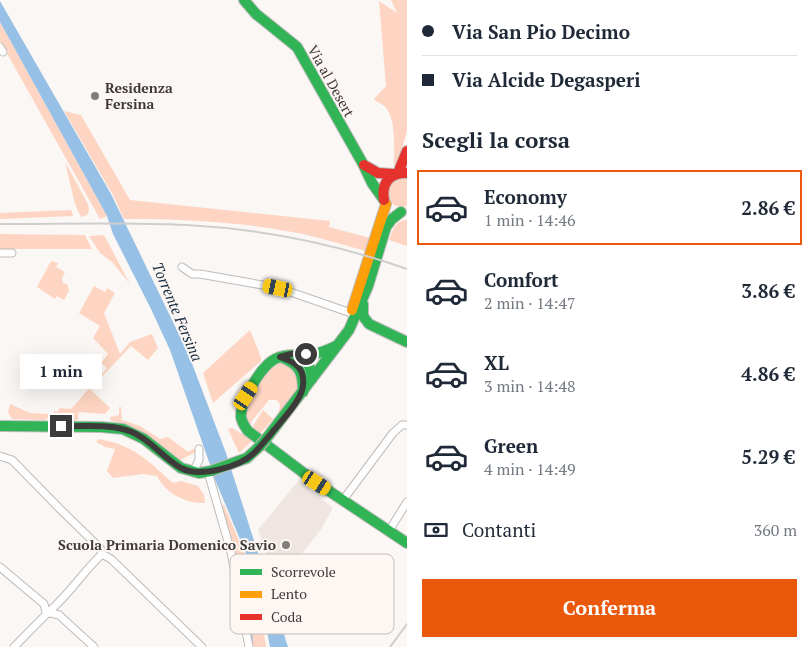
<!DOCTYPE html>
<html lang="it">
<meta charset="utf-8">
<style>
body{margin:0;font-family:"PT Serif",serif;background:#f2f2f3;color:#1f2937;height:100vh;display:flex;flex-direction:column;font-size:19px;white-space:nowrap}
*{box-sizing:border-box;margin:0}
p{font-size:16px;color:#747a83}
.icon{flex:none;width:28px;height:28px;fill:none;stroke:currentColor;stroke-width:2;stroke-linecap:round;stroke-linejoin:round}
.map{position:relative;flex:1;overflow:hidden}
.side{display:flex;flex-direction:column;background:#fff;width:405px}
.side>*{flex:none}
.banner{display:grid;align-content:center;height:110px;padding:0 15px;background:#fff}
.end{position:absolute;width:22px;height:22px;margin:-11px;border:6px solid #3d3b39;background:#fff;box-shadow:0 0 0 2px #fff}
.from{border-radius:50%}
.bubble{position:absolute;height:35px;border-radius:0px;background:#fff;box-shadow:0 5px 20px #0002;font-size:16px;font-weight:700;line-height:35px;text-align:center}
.car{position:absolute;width:15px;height:30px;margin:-15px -8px;border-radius:6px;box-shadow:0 0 4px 1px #0007;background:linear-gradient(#f5c518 24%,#345 0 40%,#f5c518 0 76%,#345 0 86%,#f5c518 0)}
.banner b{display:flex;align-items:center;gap:18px;height:48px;font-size:19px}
.banner b+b{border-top:1px solid #e0e1e3}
.banner i{width:12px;height:12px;background:#1f2937}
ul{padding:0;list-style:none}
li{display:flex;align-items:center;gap:15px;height:75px;margin:0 10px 8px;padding:0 5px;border:2px solid transparent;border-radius:0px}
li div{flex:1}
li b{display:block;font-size:19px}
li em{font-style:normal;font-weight:700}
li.selected{border-color:#ea580c}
li>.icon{width:45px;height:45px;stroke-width:1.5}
h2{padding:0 15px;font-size:22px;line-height:60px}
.pay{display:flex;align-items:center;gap:12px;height:55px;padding:0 15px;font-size:19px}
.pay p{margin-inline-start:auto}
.button{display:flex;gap:10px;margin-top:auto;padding:10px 15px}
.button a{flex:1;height:58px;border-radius:0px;background:#ea580c;color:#fff;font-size:20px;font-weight:700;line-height:58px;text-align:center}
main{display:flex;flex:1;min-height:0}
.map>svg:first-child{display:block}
</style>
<main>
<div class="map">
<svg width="407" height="647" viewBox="0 0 407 647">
<rect width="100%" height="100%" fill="#fbf7f5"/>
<!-- built -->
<path fill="#f0e6e1" d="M298 481 333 508 322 528 297 560 319 577 290 620 258 530Z"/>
<!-- green -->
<path fill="#fdd5c2" d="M391 0H407V131L399 159 394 166C394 151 396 118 386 108 383 103 378 104 374 99L386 86 379 1 397 13Z
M0 22 107 216 100 219 0 41Z
M64 111 81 115 130 200 330 221 329 227 370 238 366 251C337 243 309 234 280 230 228 221 177 219 124 219L113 195Z
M65 162 88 204 89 211 87 215 81 217 75 204Z
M403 177 407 178V206C385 211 377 183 403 177Z
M71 210 73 216 0 219V213Z
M407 220V246L389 240C393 230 395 221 407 220Z
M0 234 85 235 92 249H0Z
M104 235 130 284 112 262 100 253 89 236Z
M51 261 58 263 56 267 65 272 62 278 63 283 67 284 69 291 64 300 57 296 55 299 37 287Z
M94 286 105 292 107 288 115 293 104 313 120 354 130 342 152 334 158 348 148 360 131 346 90 389 110 408 105 414 79 412 78 420 66 421 53 415 54 411 57 412 60 408 71 409 107 368 101 363 108 354 93 338 100 326 79 313Z
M250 330 261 357V361L213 403 203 373Z
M282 362 297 369 299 388 275 418 279 411 280 404 276 400H269L251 422V426L246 425V407L258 386 271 368Z
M10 404 30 413 49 414V417L45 420 12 419 8 412Z
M119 407H121L122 420 140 426 160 439 168 437 188 452 195 448 196 452 180 460C158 442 140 426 111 421L110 417 119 415Z
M263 410 273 419 260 434 254 429 253 426Z
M232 428 253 440 239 453 228 429Z
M99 439C135 446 146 459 173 483L181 481 198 486 204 495 205 503C186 504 165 493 157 476L143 474 113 478 107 471 115 449 105 447 96 442Z
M222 505H224L252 571 245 584 249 630 235 553Z
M254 574 258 590 266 647H253L248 585Z"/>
<!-- water -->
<path fill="#96c0e5" d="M0 1 111 194 188 353 226 453 288 647H270L259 589 252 568 216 482 170 350 151 309 113 234 107 216 0 22Z"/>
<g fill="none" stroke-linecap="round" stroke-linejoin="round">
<!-- stream -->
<path stroke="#96c0e5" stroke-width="2" d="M252 642 247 584 254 571"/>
<!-- street casing -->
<g stroke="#bebbba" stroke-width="9">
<path id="street" d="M0 47 3 52
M0 253H12
M182 267 192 274H200L279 288 351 313
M0 456 12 460 60 509 100 548 102 554 111 559 202 647
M193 472 199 460V449
M208 472 231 552 249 647
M343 500 393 433 402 425H407
M389 531 407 502
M0 567 44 604 46 612
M46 612 59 615 94 647
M14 647C28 633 41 619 55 606 72 590 85 570 102 554"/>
</g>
<!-- fast casing -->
<g stroke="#bebbba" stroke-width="12">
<path id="fast" d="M244 0 256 14 297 47 363 164 372 183 384 200
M363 304V316L369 324 407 342
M338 345C330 349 322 353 313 354 300 356 287 353 275 359 261 366 240 402 241 417 242 423 245 427 248 431L317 483 407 543
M297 355C308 360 311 368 312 379
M281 357C300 365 303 372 303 392
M0 426 101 427 123 429 144 439 181 468 199 473 211 471 247 458 260 446
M266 439 349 330 368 286 386 227 392 219 401 212"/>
</g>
<!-- slow casing -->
<g stroke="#bebbba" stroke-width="12">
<path id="slow" d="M352 310 386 204"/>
</g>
<!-- jam casing -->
<g stroke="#bebbba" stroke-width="12">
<path id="jam" d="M364 165 378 173 393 174
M398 173 407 151
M384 200C381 183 390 172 407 173"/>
</g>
<!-- street -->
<use href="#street" stroke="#fefefe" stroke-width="7"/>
<!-- fast -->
<use href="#fast" stroke="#30b455" stroke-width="10"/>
<!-- slow -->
<use href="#slow" stroke="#ff9f0a" stroke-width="10"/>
<!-- jam -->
<use href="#jam" stroke="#e5322d" stroke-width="10"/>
<!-- rail -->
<path stroke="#cfcece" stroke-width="2" d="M0 224C62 224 125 222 187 225 262 229 336 244 407 269
M390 647 407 624"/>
<!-- fast-bridge casing -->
<g stroke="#bebbba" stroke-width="12" stroke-linecap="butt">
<path id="fast-bridge" d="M260 446 266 439"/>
</g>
<!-- fast-bridge -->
<use href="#fast-bridge" stroke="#30b455" stroke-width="10"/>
</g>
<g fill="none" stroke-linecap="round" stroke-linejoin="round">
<!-- route -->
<path stroke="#3d3b39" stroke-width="6" d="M61 426C83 427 110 423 132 432 151 440 163 458 181 468 200 478 240 467 255 452 262 445 268 437 275 429 283 419 303 398 303 385 305 368 295 362 280 357L291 354H306"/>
</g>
<!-- markers -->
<g fill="#807d7b" stroke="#fdf6f3" stroke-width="2">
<circle cx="95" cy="96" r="5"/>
<circle cx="286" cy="545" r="5"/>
</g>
<g text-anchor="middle" stroke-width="4" stroke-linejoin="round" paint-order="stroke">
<!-- street labels -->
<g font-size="14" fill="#3d3b39" stroke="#fdf6f3">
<text transform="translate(331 81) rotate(61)" y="5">Via al Desert</text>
</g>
<!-- poi labels -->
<g font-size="14" font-weight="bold" fill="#3d3b39" stroke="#fdf6f3" text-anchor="start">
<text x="105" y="93">Residenza<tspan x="105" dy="16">Fersina</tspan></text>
<text x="276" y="550" text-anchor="end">Scuola Primaria Domenico Savio</text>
</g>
<!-- water labels -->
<g font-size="15" font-style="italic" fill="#132e44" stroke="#fdf6f3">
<text transform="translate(177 312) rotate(67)" y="5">Torrente Fersina</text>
</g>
</g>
<!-- legend -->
<rect x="230" y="554" width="164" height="80" rx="8" fill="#fdf6f3" stroke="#c3bebb" stroke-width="1"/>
<rect x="240" y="569" width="22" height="6" fill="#30b455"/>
<rect x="240" y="591" width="22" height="7" fill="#ff9f0a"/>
<rect x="240" y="614" width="22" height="6" fill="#e5322d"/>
<g font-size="14" fill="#3d3b39">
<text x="271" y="577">Scorrevole</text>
<text x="271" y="599">Lento</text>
<text x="271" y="622">Coda</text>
</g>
</svg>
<i class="end from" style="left:306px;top:354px"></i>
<i class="end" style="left:61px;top:426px"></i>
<div class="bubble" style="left:20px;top:354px;width:82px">1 min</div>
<i class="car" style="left:278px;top:288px;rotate:282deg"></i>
<i class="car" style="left:246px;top:396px;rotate:33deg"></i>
<i class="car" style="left:317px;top:483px;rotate:123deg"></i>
</div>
<section class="side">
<div class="banner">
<b><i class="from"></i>Via San Pio Decimo</b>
<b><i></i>Via Alcide Degasperi</b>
</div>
<h2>Scegli la corsa</h2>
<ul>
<li class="selected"><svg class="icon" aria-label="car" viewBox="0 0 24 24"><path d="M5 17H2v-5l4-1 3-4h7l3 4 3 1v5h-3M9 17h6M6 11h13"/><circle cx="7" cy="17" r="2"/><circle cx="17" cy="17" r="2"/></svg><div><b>Economy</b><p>1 min · 14:46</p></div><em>2.86 €</em></li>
<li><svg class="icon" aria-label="car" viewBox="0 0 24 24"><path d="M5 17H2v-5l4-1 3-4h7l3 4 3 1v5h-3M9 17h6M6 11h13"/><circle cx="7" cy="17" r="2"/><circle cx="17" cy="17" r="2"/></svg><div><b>Comfort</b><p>2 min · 14:47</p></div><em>3.86 €</em></li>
<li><svg class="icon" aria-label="car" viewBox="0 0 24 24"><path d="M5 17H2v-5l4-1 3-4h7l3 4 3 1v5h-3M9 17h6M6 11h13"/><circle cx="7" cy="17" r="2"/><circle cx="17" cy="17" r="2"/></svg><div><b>XL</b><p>3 min · 14:48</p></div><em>4.86 €</em></li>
<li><svg class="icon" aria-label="car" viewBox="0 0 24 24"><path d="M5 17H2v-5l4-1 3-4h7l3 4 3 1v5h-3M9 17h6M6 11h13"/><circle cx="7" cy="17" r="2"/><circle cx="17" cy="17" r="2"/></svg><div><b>Green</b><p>4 min · 14:49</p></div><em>5.29 €</em></li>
</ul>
<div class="pay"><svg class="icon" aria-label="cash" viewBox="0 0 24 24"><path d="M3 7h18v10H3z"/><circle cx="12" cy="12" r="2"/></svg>Contanti<p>360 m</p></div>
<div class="button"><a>Conferma</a></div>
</section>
</main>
